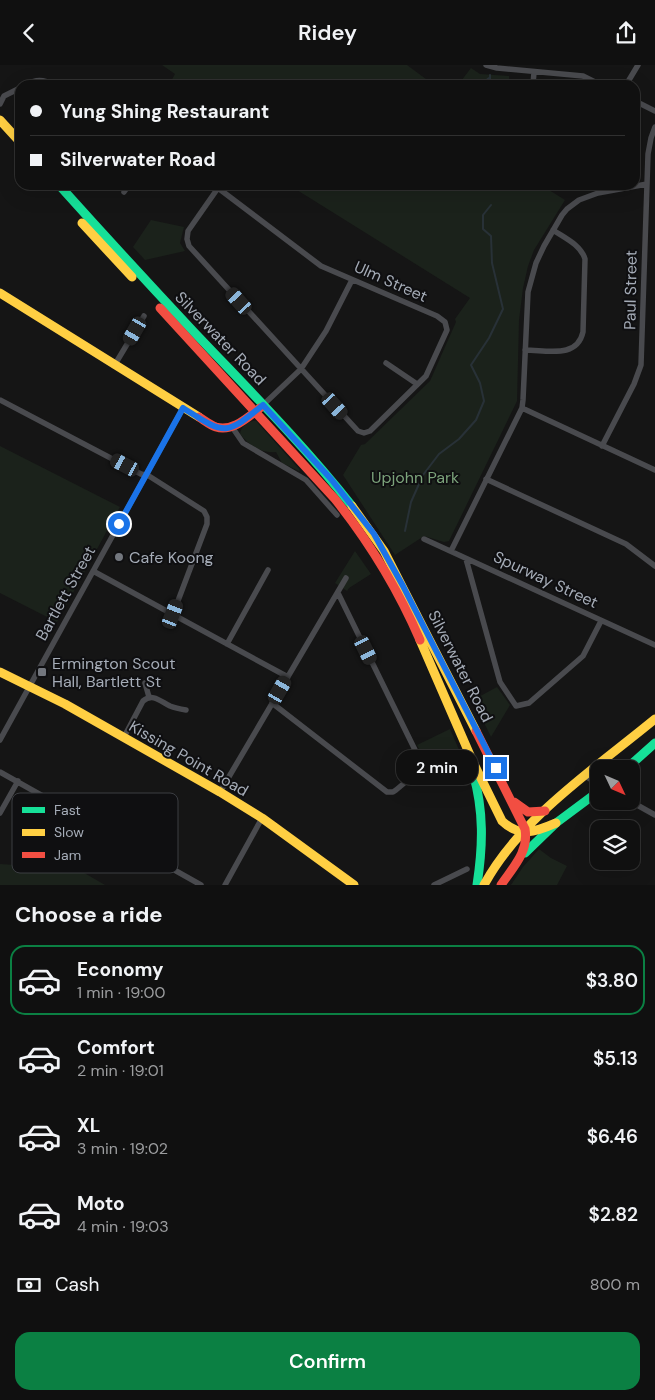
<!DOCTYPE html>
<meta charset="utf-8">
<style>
body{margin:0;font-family:"DM Sans",sans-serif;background:#191919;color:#f1f3f6;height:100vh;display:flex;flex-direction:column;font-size:19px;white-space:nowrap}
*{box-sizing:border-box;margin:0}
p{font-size:16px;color:#9c9d9f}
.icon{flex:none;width:28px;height:28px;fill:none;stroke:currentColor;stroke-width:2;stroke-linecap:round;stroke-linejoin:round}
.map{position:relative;height:820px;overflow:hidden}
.side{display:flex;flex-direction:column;background:#101010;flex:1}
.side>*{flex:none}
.hud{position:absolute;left:15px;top:15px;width:625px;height:110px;border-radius:15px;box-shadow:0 5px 20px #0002,0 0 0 1px #303030;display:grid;align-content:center;height:110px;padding:0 15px;background:#101010}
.needle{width:32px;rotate:134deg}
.tools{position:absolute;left:590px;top:695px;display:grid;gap:10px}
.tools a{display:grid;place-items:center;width:50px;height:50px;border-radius:10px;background:#101010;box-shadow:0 5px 20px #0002,0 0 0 1px #303030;font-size:25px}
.end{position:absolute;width:22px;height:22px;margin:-11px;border:6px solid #1a73e8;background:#fff;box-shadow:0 0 0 2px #fff}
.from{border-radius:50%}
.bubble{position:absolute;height:35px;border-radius:15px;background:#101010;box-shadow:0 5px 20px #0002,0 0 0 1px #303030;font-size:16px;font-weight:600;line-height:35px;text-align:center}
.car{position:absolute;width:15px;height:30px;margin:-15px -8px;border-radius:6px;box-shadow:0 0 4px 1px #0007;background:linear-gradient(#222 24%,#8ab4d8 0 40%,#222 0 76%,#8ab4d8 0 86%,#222 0)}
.hud b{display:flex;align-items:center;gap:18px;height:48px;font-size:19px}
.hud b+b{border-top:1px solid #303030}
.hud i{width:12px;height:12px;background:#f1f3f6}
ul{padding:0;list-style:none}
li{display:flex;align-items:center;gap:15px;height:70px;margin:0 10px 8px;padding:0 5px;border:2px solid transparent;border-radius:15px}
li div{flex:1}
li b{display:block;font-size:19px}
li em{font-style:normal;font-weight:600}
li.current{border-color:#0b8043}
li>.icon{width:45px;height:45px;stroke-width:1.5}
h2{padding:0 15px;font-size:22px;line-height:60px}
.pay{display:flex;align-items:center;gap:12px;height:55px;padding:0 15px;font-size:19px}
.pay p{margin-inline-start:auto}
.action{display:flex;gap:10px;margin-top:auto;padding:10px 15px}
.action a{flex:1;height:58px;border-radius:15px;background:#0b8043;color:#fff;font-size:20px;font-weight:600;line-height:58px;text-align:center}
header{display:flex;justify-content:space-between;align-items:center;height:65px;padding:0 15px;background:#101010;font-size:22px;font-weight:600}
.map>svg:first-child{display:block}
</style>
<header><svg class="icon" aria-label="back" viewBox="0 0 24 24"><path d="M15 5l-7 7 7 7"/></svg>Ridey<svg class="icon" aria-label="share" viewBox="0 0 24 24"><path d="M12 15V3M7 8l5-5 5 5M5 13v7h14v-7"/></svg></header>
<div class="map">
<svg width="655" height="820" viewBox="0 0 655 820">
<rect width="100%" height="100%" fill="#151515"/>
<!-- green -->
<path fill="#1b221b" d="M162 0H407L434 20H169L175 9Z
M471 3 480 9 509 11V20H458Z
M289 120H541L565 135 534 185 528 201 523 223 519 255 517 336 449 476 444 477 424 471 395 490 343 410 361 380 365 379 430 316 456 257 455 254 470 233Z
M151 155 184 162 180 178 185 186 145 195 133 182Z
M253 356H256L300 405 299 406 282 398 276 387C262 389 249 380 240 369 241 361 247 358 253 356Z
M0 381 120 442 57 557 0 528Z
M355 486 371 509 349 523 347 526 335 518Z
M497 622 510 640 491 672 473 635Z
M450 664 467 703 427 699 417 680Z
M47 742 49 743 31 777 105 820H0V799L15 800Z
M539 784 551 793 567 801 557 820H511L523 802Z"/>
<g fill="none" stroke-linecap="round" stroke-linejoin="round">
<!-- stream -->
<path stroke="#283137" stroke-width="2" d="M484 17 489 13
M490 20V10
M405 466 411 437 423 410 439 389 459 374 476 355 484 336 480 318 471 300 489 273 503 244 492 198 491 171 483 164V150L491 140"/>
<!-- street -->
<path stroke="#494a4e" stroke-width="5.5" d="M486 0 497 3 583 11 601 20
M25 20C36 14 43 14 55 20
M533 20 534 7
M626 20 638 0
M635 36 655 46
M0 39 4 31 20 23
M214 120 321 201 437 251 445 257 447 265 426 311 370 366 364 368 358 366 189 181 187 174 188 166 218 123
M124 127 129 120
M525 285C547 285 577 294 583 267L585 194C581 180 565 173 553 165
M386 298 417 319
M114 301 144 251
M0 335 141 409 149 411 204 446 207 452V459L173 549
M263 340 301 304 326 266 352 215
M522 343 655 405
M232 362 243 378 306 415 337 450
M602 381 634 319 641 300 648 89 651 73 655 62
M486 414 626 479 655 501
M424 474 655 580
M451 486 522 343 523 335 528 227 536 198 544 181 562 150 567 144 579 135 598 128 647 119
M466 494 500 617 516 641 529 638 583 591 601 556
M93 506 288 612
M227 579 268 505
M145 618 149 632
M272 638 387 727H393L396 725 421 704 422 701 418 691 338 528
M124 672 143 636C153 628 160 636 170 641 175 643 180 644 186 645
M0 675 183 343
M0 707 201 820
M585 711 599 719
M220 727 346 513
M630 736 655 750
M0 748 18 716
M225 820 262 753
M434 820 467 804"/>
<!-- fast -->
<path stroke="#16e098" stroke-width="9" d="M59 120C103 169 148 218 193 266 247 323 303 379 352 441
M626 704 655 678
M473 708C484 746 483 781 477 820
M525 788 556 758 599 726"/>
<!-- slow -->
<path stroke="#ffcf43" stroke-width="9" d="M0 55 20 77
M82 158 132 212
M0 228 199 352
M352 441 384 486 476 666
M420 575 473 697 502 756C520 773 535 767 556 758
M0 607 65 639 220 727 262 753 354 820
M484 820C520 753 597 702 655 654"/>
<!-- jam -->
<path stroke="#f24e42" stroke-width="9" d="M160 243 335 434C370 478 398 524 420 575
M199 352C204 355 210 360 216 362 233 367 248 352 260 343
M476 666 525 764C529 787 513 802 501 820
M514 737 528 747 545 746"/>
</g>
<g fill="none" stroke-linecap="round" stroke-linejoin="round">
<!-- route -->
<path stroke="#1a73e8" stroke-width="6" d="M119 459 183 343C225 369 224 372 263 340L331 414 374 469 403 521 496 703"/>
</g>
<!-- markers -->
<g fill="#73777e" stroke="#0f0f11" stroke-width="2">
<circle cx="119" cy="492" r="5"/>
<rect x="37" y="602" width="10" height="10" rx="2.5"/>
</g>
<g text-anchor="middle" stroke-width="4" stroke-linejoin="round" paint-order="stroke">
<!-- street labels -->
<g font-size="16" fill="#a5acb7" stroke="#0f0f11">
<text transform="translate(391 216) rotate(24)" y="6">Ulm Street</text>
<text transform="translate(630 225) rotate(-89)" y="6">Paul Street</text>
<text transform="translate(221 273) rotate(46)" y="6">Silverwater Road</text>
<text transform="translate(546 514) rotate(25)" y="6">Spurway Street</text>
<text transform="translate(65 528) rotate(-61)" y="6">Bartlett Street</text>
<text transform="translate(461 601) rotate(63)" y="6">Silverwater Road</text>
<text transform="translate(189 693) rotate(30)" y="6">Kissing Point Road</text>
</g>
<!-- park labels -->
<g font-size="16" fill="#7ca37b" stroke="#0f0f11">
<text x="415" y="418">Upjohn Park</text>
</g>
<!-- poi labels -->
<g font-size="16" fill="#a5acb7" stroke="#0f0f11" text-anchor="start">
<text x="129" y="498">Cafe Koong</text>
<text x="52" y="604">Ermington Scout<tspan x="52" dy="18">Hall, Bartlett St</tspan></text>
</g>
</g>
<!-- legend -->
<rect x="12" y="728" width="166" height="80" rx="8" fill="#0f0f11" stroke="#3c3e43" stroke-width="1"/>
<rect x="22" y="742" width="23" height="6" fill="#16e098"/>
<rect x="22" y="764" width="23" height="7" fill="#ffcf43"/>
<rect x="22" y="787" width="23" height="6" fill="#f24e42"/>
<g font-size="14" fill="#a5acb7">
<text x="54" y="750">Fast</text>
<text x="54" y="772">Slow</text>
<text x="54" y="795">Jam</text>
</g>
</svg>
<div class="tools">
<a><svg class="needle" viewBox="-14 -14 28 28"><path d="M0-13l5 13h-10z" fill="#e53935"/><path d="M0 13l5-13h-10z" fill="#9c9d9f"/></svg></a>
<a><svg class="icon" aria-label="layers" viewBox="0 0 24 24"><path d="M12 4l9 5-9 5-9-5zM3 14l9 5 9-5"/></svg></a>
</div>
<i class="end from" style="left:119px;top:459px"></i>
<i class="end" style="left:496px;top:703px"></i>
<div class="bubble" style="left:396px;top:685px;width:82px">2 min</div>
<i class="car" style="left:239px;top:236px;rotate:318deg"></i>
<i class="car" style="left:135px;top:266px;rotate:210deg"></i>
<i class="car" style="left:335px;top:341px;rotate:138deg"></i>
<i class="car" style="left:125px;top:400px;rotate:298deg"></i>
<i class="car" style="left:173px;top:549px;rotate:21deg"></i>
<i class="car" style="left:366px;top:585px;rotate:154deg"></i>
<i class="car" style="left:280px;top:625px;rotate:30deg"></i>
<div class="hud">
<b><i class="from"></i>Yung Shing Restaurant</b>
<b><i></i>Silverwater Road</b>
</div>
</div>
<section class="side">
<h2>Choose a ride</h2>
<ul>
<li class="current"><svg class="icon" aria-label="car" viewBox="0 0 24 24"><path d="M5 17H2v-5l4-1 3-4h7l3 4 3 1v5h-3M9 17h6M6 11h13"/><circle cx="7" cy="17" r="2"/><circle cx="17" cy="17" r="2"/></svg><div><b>Economy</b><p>1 min · 19:00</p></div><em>$3.80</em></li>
<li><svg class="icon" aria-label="car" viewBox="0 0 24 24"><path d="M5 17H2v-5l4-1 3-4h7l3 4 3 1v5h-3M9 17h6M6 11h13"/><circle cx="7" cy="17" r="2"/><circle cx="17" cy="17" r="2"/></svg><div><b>Comfort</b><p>2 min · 19:01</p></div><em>$5.13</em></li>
<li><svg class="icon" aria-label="car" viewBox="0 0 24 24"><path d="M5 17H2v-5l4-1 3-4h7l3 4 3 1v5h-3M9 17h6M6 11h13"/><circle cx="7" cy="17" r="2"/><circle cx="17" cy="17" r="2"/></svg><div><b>XL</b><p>3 min · 19:02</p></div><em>$6.46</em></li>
<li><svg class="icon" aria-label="car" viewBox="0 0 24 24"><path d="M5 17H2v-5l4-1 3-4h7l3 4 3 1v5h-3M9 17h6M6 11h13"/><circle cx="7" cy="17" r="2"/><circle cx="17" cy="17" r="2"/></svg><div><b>Moto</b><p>4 min · 19:03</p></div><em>$2.82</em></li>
</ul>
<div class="pay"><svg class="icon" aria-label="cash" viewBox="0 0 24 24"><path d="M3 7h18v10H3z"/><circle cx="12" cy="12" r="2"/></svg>Cash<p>800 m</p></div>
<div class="action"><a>Confirm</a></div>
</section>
